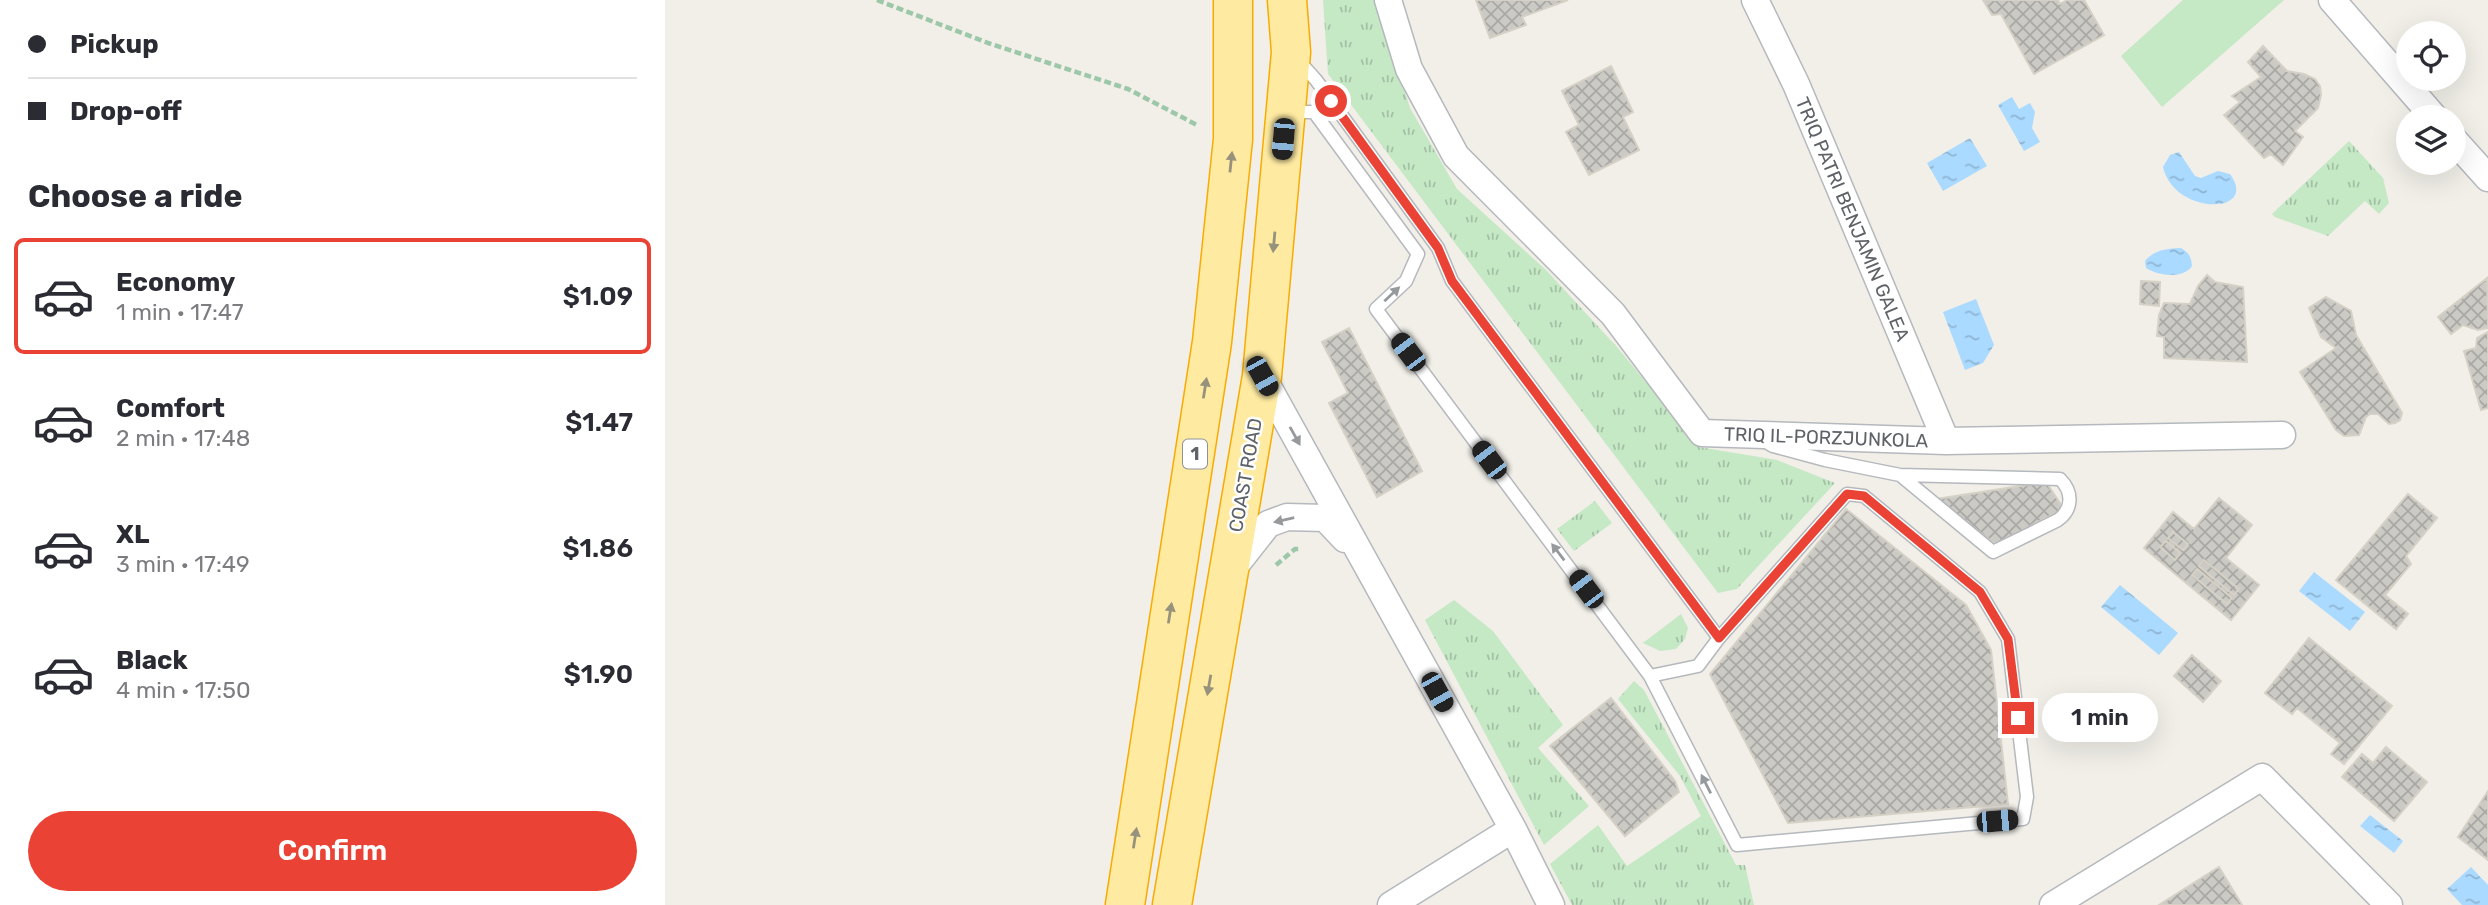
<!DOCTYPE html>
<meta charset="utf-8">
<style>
body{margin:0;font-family:Rubik,sans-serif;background:#f7f7f7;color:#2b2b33;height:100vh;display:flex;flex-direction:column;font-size:26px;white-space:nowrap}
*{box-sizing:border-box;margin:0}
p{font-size:23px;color:#7c7c81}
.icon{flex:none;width:38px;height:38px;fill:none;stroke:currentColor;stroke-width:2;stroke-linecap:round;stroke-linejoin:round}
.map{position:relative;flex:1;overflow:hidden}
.details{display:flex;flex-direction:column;background:#fff;width:665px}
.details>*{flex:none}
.top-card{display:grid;align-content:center;height:154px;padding:0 28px;background:#fff}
.controls{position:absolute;left:1731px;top:21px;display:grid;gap:14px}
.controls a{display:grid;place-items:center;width:70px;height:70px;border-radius:50%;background:#fff;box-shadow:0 7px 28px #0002;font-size:35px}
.end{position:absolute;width:32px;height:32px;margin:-16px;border:9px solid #ea4335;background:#fff;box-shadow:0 0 0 4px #fff}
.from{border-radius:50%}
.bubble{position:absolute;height:49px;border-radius:24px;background:#fff;box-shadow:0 7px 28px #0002;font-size:23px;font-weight:600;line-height:49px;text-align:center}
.car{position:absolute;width:21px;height:42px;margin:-21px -10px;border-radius:9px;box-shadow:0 0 5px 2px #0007;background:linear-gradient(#222 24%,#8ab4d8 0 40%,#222 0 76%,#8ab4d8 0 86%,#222 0)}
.top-card b{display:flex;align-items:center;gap:24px;height:66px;font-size:26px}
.top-card b+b{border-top:2px solid #e1e1e2}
.top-card i{width:18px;height:18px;background:#2b2b33}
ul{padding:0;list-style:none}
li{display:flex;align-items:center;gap:21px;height:116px;margin:0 14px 10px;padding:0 14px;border:4px solid transparent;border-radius:10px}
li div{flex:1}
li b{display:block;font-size:26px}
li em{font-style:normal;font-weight:600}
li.active{border-color:#ea4335}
li>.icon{width:63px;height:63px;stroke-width:1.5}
h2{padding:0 28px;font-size:32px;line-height:84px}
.primary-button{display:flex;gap:14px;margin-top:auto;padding:14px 28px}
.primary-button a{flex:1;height:80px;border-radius:42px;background:#ea4335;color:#fff;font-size:28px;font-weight:600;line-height:80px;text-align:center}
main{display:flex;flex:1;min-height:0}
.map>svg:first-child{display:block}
</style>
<main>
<section class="details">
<div class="top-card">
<b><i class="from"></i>Pickup</b>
<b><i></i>Drop-off</b>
</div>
<h2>Choose a ride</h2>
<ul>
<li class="active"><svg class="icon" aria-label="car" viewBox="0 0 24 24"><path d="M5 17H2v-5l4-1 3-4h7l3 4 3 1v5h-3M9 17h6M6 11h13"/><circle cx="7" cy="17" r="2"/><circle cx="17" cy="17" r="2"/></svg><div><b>Economy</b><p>1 min · 17:47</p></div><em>$1.09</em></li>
<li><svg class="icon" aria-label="car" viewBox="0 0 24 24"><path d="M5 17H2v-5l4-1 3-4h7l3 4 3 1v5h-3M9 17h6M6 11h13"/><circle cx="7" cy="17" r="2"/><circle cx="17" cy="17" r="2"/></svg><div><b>Comfort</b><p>2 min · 17:48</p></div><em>$1.47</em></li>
<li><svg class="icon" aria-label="car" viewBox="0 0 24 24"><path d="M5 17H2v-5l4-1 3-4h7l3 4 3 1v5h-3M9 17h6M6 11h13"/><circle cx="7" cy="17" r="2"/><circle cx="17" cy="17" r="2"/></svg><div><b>XL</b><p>3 min · 17:49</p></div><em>$1.86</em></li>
<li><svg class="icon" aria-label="car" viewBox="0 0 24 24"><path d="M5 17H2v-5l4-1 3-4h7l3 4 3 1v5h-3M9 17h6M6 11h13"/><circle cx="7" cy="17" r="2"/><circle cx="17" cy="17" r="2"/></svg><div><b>Black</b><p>4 min · 17:50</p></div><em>$1.90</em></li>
</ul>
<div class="primary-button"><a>Confirm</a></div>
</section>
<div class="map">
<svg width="1823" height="905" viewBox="0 0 1823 905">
<defs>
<pattern id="grass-tufts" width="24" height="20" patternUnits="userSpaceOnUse" patternTransform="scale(1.75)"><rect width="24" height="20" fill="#c5e8c5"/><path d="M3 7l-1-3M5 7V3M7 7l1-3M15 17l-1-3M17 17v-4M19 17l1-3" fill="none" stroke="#a3c0a4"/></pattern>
<pattern id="water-ripples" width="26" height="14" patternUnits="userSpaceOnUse" patternTransform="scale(1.75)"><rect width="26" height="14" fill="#aadaff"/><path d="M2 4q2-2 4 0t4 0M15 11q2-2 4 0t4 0" fill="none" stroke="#8eb4d2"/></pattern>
<pattern id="building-cross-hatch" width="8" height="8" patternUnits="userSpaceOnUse" patternTransform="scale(1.75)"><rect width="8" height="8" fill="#cccac5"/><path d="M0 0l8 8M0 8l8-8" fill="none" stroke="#a9a8a4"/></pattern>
</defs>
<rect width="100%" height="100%" fill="#f1efe8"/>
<!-- grass -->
<path fill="url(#grass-tufts)" d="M658 0H712L745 108 792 189 881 270 952 347 1034 447 1112 460 1170 483 1072 589 1053 593 663 74Z
M1684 141 1718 178 1724 203 1714 214 1700 201 1663 236 1610 217 1607 214Z
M930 501 947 523 909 551 892 529Z
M789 600 828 631 898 725 873 748 924 806 879 845 760 620Z
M1016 614 1023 628 1020 639 1011 649 995 651 978 643Z
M969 681 979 690 1071 865H1080L1089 905H907L885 864 933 825 962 866 1036 816 1015 776 953 699Z"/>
<!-- pitch -->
<path fill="#c5e8c5" d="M1518 0H1619L1497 107 1456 56Z"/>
<!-- water -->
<path fill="url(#water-ripples)" d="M1347 97 1354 109 1365 103 1370 112 1367 128 1375 142 1359 151 1333 105Z
M1305 138 1322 166 1278 191 1262 163Z
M1514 152 1530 176 1536 178 1553 171 1565 174C1595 215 1509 216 1498 167L1505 155Z
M1516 248C1524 253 1526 256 1527 266 1519 279 1493 276 1481 268L1480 261C1490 249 1502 249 1516 248Z
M1311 299 1329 345 1318 363 1300 370 1278 312Z
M1649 572 1700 612 1685 631 1634 591Z
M1455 585 1513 633 1494 655 1436 607Z
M1705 815 1738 841 1729 853 1695 826Z
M1806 867 1823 885V905H1797L1782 889Z"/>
<!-- building -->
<path fill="url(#building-cross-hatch)" stroke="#d6d1c6" stroke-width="2" d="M811 0H903L857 17 861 25 825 38Z
M1318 0H1393L1395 4 1402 0H1419L1439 35 1369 74 1336 14 1327 15Z
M1598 46 1622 71 1639 74 1650 79 1655 86 1656 95 1653 108 1630 131 1638 137 1618 165 1606 154 1599 158 1559 115 1575 102 1567 96 1596 77 1583 62Z
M946 66 968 112 958 117 974 150 924 175 901 132 914 125 897 91Z
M1542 275 1550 282 1578 287 1582 362 1499 358V337L1492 336 1494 315 1499 303 1525 304 1533 286Z
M1822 278 1823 328 1813 330 1798 325 1786 334 1773 317Z
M1476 281 1495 282 1494 306 1475 304Z
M1661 297 1686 311 1691 335 1737 413 1735 420 1730 423 1724 424 1713 414H1705L1701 417 1694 435 1679 436 1671 430 1635 372 1671 348 1656 337 1644 308Z
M684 328 757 471 712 497 664 403 683 393 657 342Z
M1823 332V408L1816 410 1799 351 1811 348 1812 338Z
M1381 482 1399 509 1330 544 1272 499Z
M1743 494 1772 518 1741 556 1746 564 1720 595 1743 614 1731 629 1671 580Z
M1554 498 1587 525 1561 558 1594 585 1566 620 1479 548 1508 512 1529 529Z
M1181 509 1301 605 1326 650 1343 804 1123 823 1045 674Z
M1508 532 1523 544 1518 550 1503 538Z
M1501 541 1515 553 1510 560 1495 547Z
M1539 560 1574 589 1569 595 1534 566Z
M1532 569 1567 598 1562 604 1527 575Z
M1644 638 1727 706 1679 764 1666 754 1675 743 1632 708 1627 714 1600 693Z
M1527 655 1556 681 1538 702 1509 676Z
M946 698 1010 781 1014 792 960 836 885 746Z
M1721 747 1762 782 1729 821 1677 777 1697 754 1708 763Z
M1823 791V860L1793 837Z
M1554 867 1577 905H1494Z"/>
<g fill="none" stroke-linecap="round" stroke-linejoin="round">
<!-- service casing -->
<g stroke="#b5b8bc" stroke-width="15">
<path id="service" d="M633 60 651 80 773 248 787 281 1054 638
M625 112H649L753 254 741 281 711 309 985 676 1072 845 1358 819 1362 797 1343 639 1315 592 1199 496 1182 494 1054 638 1033 666 985 676
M1103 443 1108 446 1160 460 1235 475
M1235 475 1395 479C1408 492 1408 509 1393 520L1328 552Z"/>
</g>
<!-- minor casing -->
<g stroke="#b5b8bc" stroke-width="29">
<path id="minor" d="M723 0 744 69 791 156 948 314 1037 433 1281 441 1617 435
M1090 0 1131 84 1281 441
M1667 0 1769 117
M1788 139 1823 178
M597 376 848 829 886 905
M566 571 603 524 622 517 660 518 680 539
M726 905 848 829
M1388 905 1597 777 1724 905"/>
</g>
<!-- trunk casing -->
<g stroke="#f9ab00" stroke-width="41">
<path id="trunk" d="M460 905 547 342 568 139V0
M507 905 597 376 626 52 622 0"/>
</g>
<!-- path -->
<path stroke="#9cc7a9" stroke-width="4.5" stroke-dasharray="7 3.5" stroke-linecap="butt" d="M212 0 323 43 463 89 532 125
M611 565 630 549H635"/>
<!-- service -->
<use href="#service" stroke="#fff" stroke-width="12"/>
<!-- minor -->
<use href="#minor" stroke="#fff" stroke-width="26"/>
<!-- trunk -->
<use href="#trunk" stroke="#feeaa1" stroke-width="38"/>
</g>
<!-- one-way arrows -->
<defs><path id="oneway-solid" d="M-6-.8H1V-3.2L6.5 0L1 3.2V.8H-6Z" transform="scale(1.75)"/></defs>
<g fill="#97927c">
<use href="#oneway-solid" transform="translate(566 162) rotate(-84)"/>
<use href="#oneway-solid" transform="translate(609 242) rotate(95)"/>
<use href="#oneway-solid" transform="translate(540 388) rotate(-81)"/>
<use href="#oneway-solid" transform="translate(505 613) rotate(-81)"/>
<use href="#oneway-solid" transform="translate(544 685) rotate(100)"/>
<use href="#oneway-solid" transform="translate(470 838) rotate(-81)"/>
</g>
<g fill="#979a9d">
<use href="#oneway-solid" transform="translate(727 294) rotate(-43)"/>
<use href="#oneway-solid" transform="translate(630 436) rotate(61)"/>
<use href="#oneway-solid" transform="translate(619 520) rotate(167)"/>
<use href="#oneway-solid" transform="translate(893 552) rotate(-127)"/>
<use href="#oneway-solid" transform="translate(1041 784) rotate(-117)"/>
</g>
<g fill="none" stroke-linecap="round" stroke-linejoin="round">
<!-- route -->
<path stroke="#ea4335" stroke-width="9" d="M666 101 773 248 787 281 1054 638 1182 494 1199 496 1315 592 1343 639 1353 718"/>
</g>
<g text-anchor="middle" stroke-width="5" stroke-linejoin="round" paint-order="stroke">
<!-- shield labels -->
<rect fill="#fff" stroke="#8f9295" stroke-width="2" x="518" y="439.5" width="24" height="29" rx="5"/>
<g font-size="18" font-weight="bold" fill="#5f6368">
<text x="530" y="460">1</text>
</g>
<!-- street labels -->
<g font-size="19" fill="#5f6368" stroke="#fff">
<text transform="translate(1188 219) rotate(67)" y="7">TRIQ PATRI BENJAMIN GALEA</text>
<text transform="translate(1161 437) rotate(2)" y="7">TRIQ IL-PORZJUNKOLA</text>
<text transform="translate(580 475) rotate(-80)" y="7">COAST ROAD</text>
</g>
</g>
</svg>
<div class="controls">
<a><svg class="icon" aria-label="locate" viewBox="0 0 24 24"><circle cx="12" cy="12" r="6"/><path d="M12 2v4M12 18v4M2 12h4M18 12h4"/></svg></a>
<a><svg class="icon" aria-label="layers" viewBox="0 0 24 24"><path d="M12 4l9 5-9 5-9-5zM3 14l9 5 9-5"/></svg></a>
</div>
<i class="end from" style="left:666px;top:101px"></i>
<i class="end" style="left:1353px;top:718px"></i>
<div class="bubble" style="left:1377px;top:693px;width:116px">1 min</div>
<i class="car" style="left:618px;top:139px;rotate:185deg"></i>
<i class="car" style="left:743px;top:352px;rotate:323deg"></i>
<i class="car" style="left:597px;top:376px;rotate:151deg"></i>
<i class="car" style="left:824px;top:460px;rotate:323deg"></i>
<i class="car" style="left:921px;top:589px;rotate:323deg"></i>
<i class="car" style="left:772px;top:692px;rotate:151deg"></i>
<i class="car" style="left:1332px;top:821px;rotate:85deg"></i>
</div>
</main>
